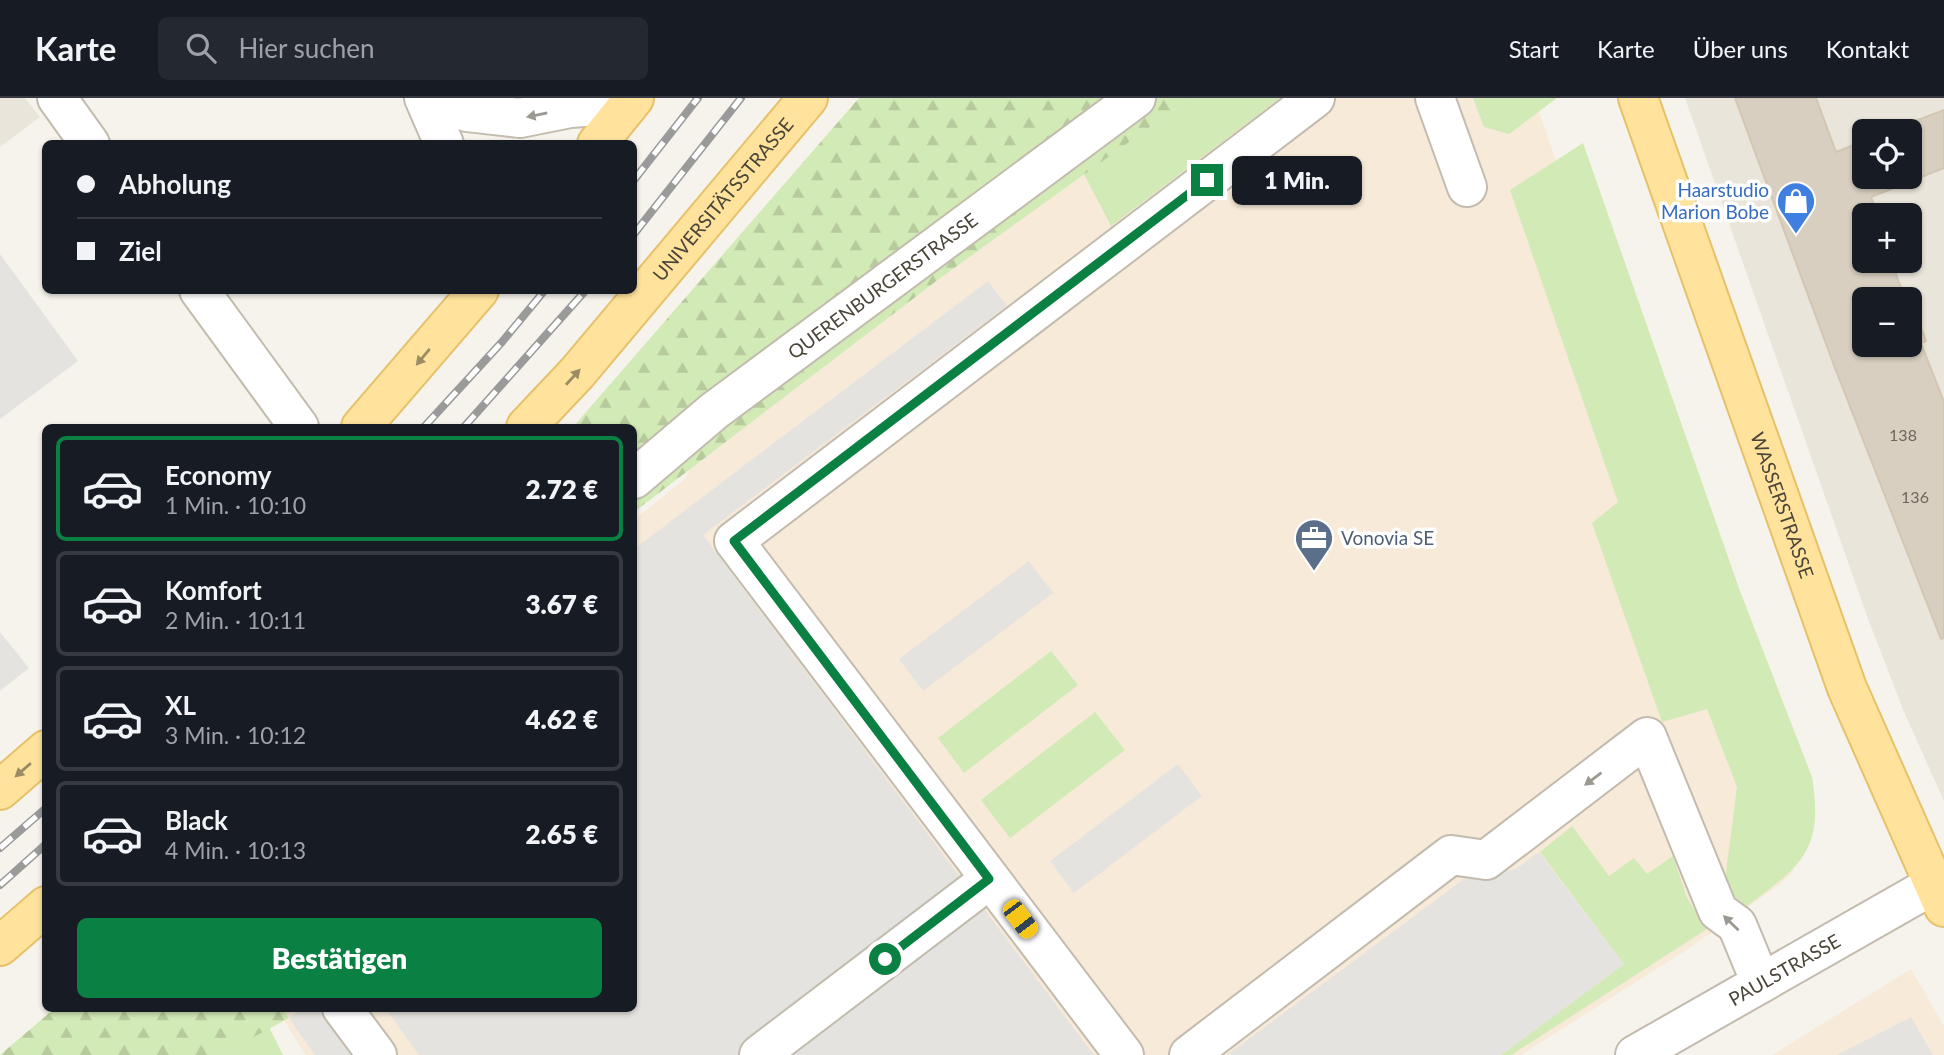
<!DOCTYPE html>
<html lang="de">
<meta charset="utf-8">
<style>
body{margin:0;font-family:Lato,sans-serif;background:#242831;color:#f1f3f6;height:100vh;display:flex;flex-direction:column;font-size:26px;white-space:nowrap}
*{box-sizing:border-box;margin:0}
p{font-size:23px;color:#9ea1a6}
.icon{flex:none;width:38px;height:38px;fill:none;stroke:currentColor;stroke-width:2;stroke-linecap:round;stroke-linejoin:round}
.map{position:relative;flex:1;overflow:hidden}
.sheet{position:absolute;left:42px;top:326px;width:595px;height:588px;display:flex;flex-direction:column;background:#171b24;border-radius:10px;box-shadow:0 2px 5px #0004}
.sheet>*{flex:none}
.banner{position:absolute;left:42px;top:42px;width:595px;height:154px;border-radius:10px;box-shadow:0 2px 5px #0004;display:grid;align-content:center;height:154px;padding:0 35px;background:#171b24}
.tools{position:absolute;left:1852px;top:21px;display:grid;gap:14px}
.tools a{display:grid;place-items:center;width:70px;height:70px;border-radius:10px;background:#171b24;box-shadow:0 2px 5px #0004;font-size:35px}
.end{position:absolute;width:32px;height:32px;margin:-16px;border:9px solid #0b8043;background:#fff;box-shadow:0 0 0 4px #fff}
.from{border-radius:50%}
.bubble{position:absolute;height:49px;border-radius:10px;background:#171b24;box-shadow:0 2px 5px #0004;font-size:23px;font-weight:800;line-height:49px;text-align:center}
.car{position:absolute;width:21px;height:42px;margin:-21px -10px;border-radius:9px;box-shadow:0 0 5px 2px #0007;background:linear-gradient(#f5c518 24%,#345 0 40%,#f5c518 0 76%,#345 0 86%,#f5c518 0)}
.banner b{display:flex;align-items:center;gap:24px;height:66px;font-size:26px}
.banner b+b{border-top:2px solid #363941}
.banner i{width:18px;height:18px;background:#f1f3f6}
ul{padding:12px 0 0;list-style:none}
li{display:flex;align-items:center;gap:21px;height:105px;margin:0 14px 10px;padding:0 21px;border:4px solid #363941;border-radius:10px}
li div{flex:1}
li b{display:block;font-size:26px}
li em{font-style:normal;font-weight:800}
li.selected{border-color:#0b8043}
li>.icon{width:63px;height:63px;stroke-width:1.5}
.primary-button{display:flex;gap:14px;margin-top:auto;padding:14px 35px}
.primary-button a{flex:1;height:80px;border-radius:10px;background:#0b8043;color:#fff;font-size:28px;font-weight:800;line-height:80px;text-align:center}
header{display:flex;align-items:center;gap:42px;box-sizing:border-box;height:98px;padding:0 35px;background:#171b24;border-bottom:2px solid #363941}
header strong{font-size:33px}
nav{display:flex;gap:38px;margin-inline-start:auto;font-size:24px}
.search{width:490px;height:63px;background:#242831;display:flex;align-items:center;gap:18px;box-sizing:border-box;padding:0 24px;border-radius:10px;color:#9ea1a6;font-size:26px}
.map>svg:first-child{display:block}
</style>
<header>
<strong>Karte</strong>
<div class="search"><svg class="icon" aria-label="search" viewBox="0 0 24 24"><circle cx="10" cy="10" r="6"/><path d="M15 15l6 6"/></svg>Hier suchen</div>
<nav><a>Start</a><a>Karte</a><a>Über uns</a><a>Kontakt</a></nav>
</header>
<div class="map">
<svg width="1944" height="957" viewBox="0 0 1944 957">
<defs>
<pattern id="forest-firs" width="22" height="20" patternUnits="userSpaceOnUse" patternTransform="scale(1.75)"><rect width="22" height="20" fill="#d2eab5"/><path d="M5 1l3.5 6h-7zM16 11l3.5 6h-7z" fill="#b6ca9c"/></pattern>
</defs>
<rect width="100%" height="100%" fill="#f6f3ec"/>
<!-- residential -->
<path fill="#eae5da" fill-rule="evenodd" d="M0 0H25L40 19 0 49Z
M1685 0H1944V703L1904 614 1868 521ZM1864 33H1909V79H1864ZM1864 117H1909V163H1864ZM1864 201H1909V247H1864Z"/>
<!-- commercial -->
<path fill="#f7ead8" d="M1190 0H1534L1749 608 1807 752 1791 776 1779 787 1685 853 1521 957H305L277 910H634V422L686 380 688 373 939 181Z
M1911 871 1944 928V957H1772Z"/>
<!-- green -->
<path fill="#d2eab5" d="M1190 0H1280L1111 128 1084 76Z
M1473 0H1557L1509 36 1484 29Z
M1583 45 1740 493 1812 679C1824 752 1802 767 1747 808L1724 790 1737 689 1707 611 1662 624 1592 425 1618 404 1510 92Z
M1051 553 1078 587 964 675 938 640Z
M1095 614 1125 652 1010 740 981 702Z
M1572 728 1609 778 1634 760 1647 776 1673 758 1687 800 1707 831 1511 957H1501L1624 866 1540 754Z
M269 929 283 957H220Z"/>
<!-- forest -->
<path fill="url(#forest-firs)" d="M859 0H1190L939 181 634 414V329H573Z
M55 910H281L289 920 220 957H0Z"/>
<!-- parking -->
<path fill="#e5e3e0" d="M0 156 78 263 0 321Z
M988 183 1007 208 703 437 1094 957H419L385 910H634V451Z
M1029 463 1053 495 923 593 899 561Z
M0 534 29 570 0 593Z
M1178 666 1202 698 1074 795 1050 763Z
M1539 754 1624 866 1501 957H1227L1464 781 1516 771Z
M301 910H342L377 957H315L289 920Z
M1911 919 1933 957H1837Z"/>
<!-- building -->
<path fill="#d8cfc1" stroke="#d3c7b4" stroke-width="2" d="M1735 0H1816L1836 54 1864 43V79H1909V33H1889L1944 12V70L1871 99 1873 104 1869 106 1873 117H1864V163H1891L1905 201H1864V247H1909V213L1914 211 1926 243 1921 245 1944 304V540L1941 541 1835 270Z"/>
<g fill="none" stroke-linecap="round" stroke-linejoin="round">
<!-- minor casing -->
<g stroke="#c2bbae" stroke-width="42">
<g id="minor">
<path d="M57 0 90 46"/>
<path d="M424 0 444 46"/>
<path d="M435 0 467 14 520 20 570 10 629 6"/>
<path d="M1435 0 1467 89"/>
<path d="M199 192 299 329"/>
<path id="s1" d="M634 381 714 313 1136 0"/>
<path d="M342 910 377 957"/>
<path d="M759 957 990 781"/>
<path d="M1124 957 734 443 1315 0"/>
<path d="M1189 957 1451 757 1486 762 1647 639 1718 813 1737 827 1761 885"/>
<path id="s2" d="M1635 957 1933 787"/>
</g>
</g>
<!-- major casing -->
<g stroke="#e6c16a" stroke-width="42">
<g id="major">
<path id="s3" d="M1638 0 1847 590 1944 809"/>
<path d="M597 46 634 0"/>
<path d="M361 329 479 192"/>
<path id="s4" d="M526 329 577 275 808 0"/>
<path d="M0 692 46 652"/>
<path d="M0 848 46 808"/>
</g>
</g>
<!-- minor -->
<use href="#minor" stroke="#fff" stroke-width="38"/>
<!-- major -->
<use href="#major" stroke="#ffe39c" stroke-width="38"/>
<!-- rail casing -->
<g stroke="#9a9a9a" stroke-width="8">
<path id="rail" d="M634 82 698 0
M634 136 741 0
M424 329 502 244 545 192
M464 329 586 192
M0 750 46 710
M0 787 46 746"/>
</g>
<!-- rail -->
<use href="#rail" stroke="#fff" stroke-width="5" stroke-dasharray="16" stroke-linecap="butt"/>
</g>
<!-- one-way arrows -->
<defs><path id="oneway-solid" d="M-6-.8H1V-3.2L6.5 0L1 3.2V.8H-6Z" transform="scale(1.75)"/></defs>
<g fill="#9c9892">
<use href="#oneway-solid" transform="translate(537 17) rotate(169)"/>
<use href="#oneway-solid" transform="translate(1593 681) rotate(143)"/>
<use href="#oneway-solid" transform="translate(1731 825) rotate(-136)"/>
</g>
<g fill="#9c8c66">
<use href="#oneway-solid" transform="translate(423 259) rotate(130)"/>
<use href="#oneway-solid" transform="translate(573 279) rotate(-48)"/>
<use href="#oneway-solid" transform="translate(23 672) rotate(139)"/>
</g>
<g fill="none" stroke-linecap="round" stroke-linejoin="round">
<!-- route -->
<path stroke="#0b8043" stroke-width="9" d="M885 861 989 781 734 443 1207 82"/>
</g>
<!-- icons -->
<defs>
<g id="shop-pin" transform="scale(2.0125)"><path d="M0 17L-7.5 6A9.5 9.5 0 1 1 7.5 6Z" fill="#3f7fe0" stroke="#fff"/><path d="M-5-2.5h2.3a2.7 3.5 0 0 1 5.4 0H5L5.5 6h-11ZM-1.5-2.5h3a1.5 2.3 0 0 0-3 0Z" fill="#fff"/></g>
<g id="office-pin" transform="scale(2.0125)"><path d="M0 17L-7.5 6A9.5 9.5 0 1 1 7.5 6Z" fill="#5c6f8a" stroke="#fff"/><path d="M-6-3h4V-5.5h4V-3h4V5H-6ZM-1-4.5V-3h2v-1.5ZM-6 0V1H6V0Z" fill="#fff"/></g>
</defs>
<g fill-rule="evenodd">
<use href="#shop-pin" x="1796" y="103"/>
<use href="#office-pin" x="1314" y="440"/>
</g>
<g text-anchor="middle" stroke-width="7" stroke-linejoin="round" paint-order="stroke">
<!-- number labels -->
<g font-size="16" fill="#6e675b">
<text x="1903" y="343">138</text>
<text x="1915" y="405">136</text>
</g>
<!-- shop labels -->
<g font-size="19" fill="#366cbe" stroke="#fff" text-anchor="end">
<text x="1769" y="99">Haarstudio<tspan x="1769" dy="22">Marion Bobe</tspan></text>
</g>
<!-- street labels -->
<g font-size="19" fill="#4b4439" stroke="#fff">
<text dy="7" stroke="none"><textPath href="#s4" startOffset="301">UNIVERSITÄTSSTRASSE</textPath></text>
<text dy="7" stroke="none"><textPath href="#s1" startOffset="315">QUERENBURGERSTRASSE</textPath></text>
<text dy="7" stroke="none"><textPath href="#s3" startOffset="432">WASSERSTRASSE</textPath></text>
<text dy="7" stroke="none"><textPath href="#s2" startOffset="172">PAULSTRASSE</textPath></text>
</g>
<!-- service labels -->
<g font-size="19" fill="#4e5e75" stroke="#fff" text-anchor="start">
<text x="1341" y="447">Vonovia SE</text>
</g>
</g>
</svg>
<div class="tools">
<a><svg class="icon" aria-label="locate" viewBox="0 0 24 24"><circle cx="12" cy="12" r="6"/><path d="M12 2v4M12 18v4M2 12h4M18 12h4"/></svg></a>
<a>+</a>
<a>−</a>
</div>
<i class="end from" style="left:885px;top:861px"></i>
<i class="end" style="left:1207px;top:82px"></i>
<div class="bubble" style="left:1232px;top:58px;width:130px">1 Min.</div>
<i class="car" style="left:1020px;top:821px;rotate:143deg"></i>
<div class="banner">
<b><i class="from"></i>Abholung</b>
<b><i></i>Ziel</b>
</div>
<section class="sheet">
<ul>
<li class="selected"><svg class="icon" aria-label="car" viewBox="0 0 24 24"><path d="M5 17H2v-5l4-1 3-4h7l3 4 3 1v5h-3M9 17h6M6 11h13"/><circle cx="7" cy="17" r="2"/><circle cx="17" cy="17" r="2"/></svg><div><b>Economy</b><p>1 Min. · 10:10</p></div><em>2.72 €</em></li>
<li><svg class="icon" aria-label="car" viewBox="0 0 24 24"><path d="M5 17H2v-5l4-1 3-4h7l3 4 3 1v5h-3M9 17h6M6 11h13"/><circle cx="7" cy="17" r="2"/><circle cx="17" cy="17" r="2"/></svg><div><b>Komfort</b><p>2 Min. · 10:11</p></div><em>3.67 €</em></li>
<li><svg class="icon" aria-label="car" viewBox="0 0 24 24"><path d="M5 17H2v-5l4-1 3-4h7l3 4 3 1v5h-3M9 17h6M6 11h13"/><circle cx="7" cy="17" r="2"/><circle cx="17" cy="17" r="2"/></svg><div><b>XL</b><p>3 Min. · 10:12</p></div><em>4.62 €</em></li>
<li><svg class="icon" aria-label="car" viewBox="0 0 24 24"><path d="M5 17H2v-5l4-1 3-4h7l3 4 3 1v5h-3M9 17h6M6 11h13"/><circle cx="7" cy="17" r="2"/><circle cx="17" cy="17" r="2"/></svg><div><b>Black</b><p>4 Min. · 10:13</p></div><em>2.65 €</em></li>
</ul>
<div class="primary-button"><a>Bestätigen</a></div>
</section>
</div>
